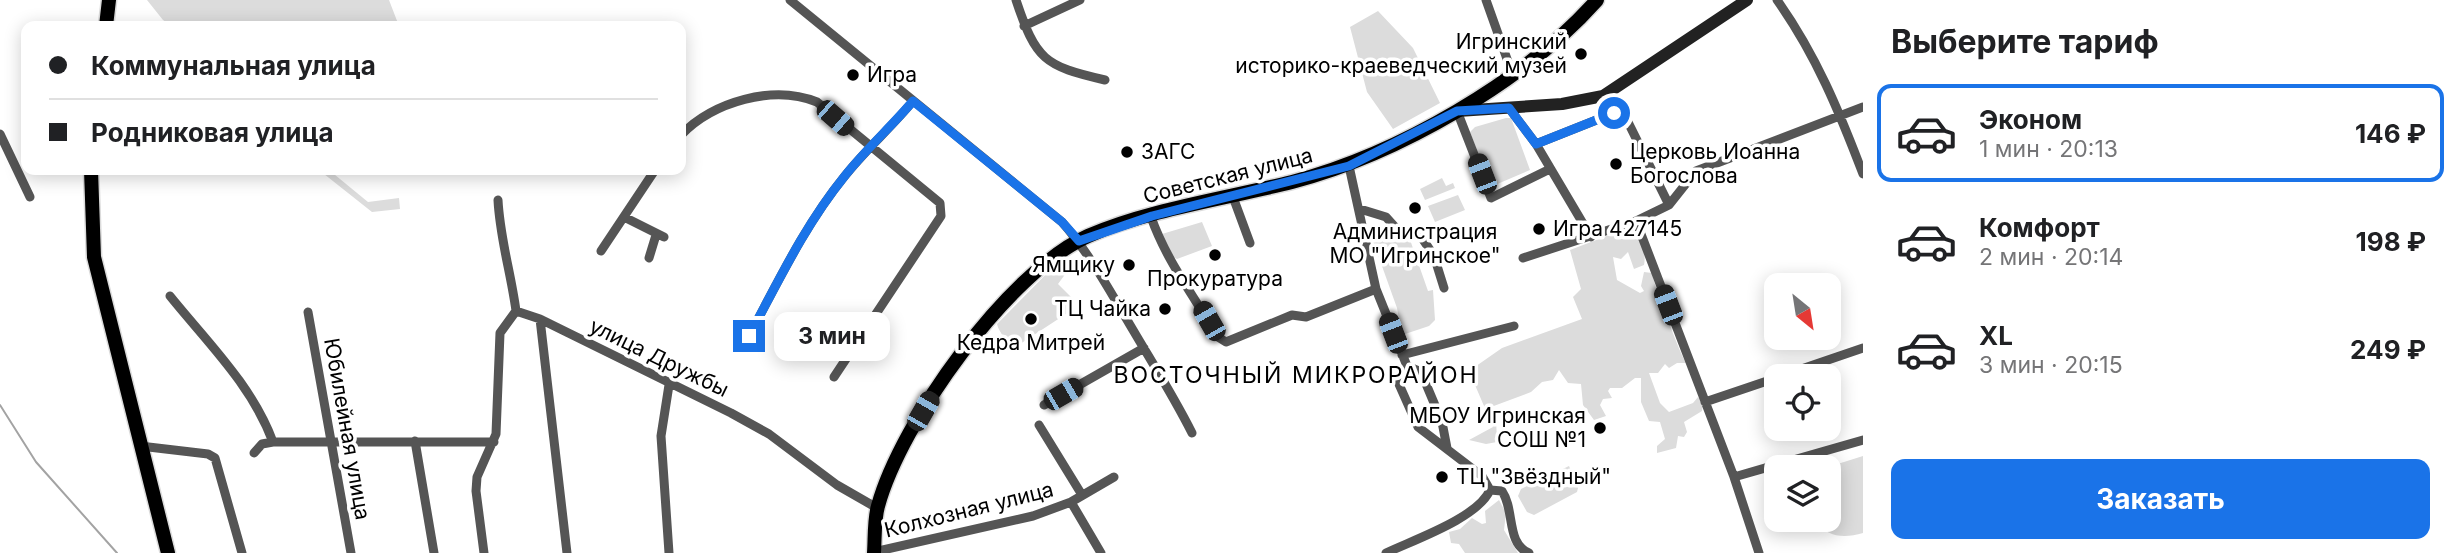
<!DOCTYPE html>
<html lang="ru">
<meta charset="utf-8">
<style>
body{margin:0;font-family:Inter,sans-serif;background:#f6f6f6;color:#202124;height:100vh;display:flex;flex-direction:column;font-size:26px;white-space:nowrap}
*{box-sizing:border-box;margin:0}
p{font-size:23px;color:#757577}
.icon{flex:none;width:38px;height:38px;fill:none;stroke:currentColor;stroke-width:2;stroke-linecap:round;stroke-linejoin:round}
.map{position:relative;flex:1;overflow:hidden}
.side{display:flex;flex-direction:column;background:#fff;width:595px}
.side>*{flex:none}
.hud{position:absolute;left:21px;top:21px;width:665px;height:154px;border-radius:14px;box-shadow:0 4px 18px #0003;display:grid;align-content:center;height:154px;padding:0 28px;background:#fff}
.needle{width:46px;rotate:150deg}
.controls{position:absolute;left:1764px;top:273px;display:grid;gap:14px}
.controls a{display:grid;place-items:center;width:77px;height:77px;border-radius:14px;background:#fff;box-shadow:0 4px 18px #0003;font-size:35px}
.end{position:absolute;width:32px;height:32px;margin:-16px;border:9px solid #1a73e8;background:#fff;box-shadow:0 0 0 4px #fff}
.from{border-radius:50%}
.bubble{position:absolute;height:49px;border-radius:14px;background:#fff;box-shadow:0 4px 18px #0003;font-size:23px;font-weight:700;line-height:49px;text-align:center}
.car{position:absolute;width:21px;height:42px;margin:-21px -10px;border-radius:9px;box-shadow:0 0 5px 2px #0007;background:linear-gradient(#222 24%,#8ab4d8 0 40%,#222 0 76%,#8ab4d8 0 86%,#222 0)}
.hud b{display:flex;align-items:center;gap:24px;height:66px;font-size:26px}
.hud b+b{border-top:2px solid #e0e0e0}
.hud i{width:18px;height:18px;background:#202124}
ul{padding:0;list-style:none}
li{display:flex;align-items:center;gap:21px;height:98px;margin:0 14px 10px;padding:0 14px;border:4px solid transparent;border-radius:14px}
li div{flex:1}
li b{display:block;font-size:26px}
li em{font-style:normal;font-weight:700}
li.selected{border-color:#1a73e8}
li>.icon{width:63px;height:63px;stroke-width:1.5}
h2{padding:0 28px;font-size:32px;line-height:84px}
.action{display:flex;gap:14px;margin-top:auto;padding:14px 28px}
.action a{flex:1;height:80px;border-radius:14px;background:#1a73e8;color:#fff;font-size:28px;font-weight:700;line-height:80px;text-align:center}
main{display:flex;flex:1;min-height:0}
.map>svg:first-child{display:block}
</style>
<main>
<div class="map">
<svg width="1863" height="553" viewBox="0 0 1863 553">
<rect width="100%" height="100%" fill="#fff"/>
<!-- green -->
<path fill="#dcdcdc" d="M147 0H389L399 26H172L163 20Z
M1378 11 1413 48 1440 103 1393 129 1367 92 1350 27Z
M1506 118H1511L1530 170 1495 185 1489 182 1470 132 1475 127Z
M319 170H329L368 202 399 198 400 209 372 212Z
M1442 178 1446 186 1453 183 1455 188 1425 200 1420 189Z
M1458 195 1465 210 1435 222 1428 206Z
M1202 222 1212 246 1177 259 1171 256 1162 234Z
M1625 229C1639 234 1647 251 1644 265L1634 269 1628 252 1621 259 1613 257 1617 280 1640 293 1644 291 1641 286 1644 272 1652 273 1657 292 1663 300C1663 309 1680 353 1686 363H1677L1669 368 1665 364 1658 373H1649L1660 403 1669 412 1693 403 1698 397 1703 403 1702 411 1684 422 1687 432 1684 437 1678 436 1676 448 1657 453V446L1665 439 1660 422 1649 421 1641 402V378H1635L1622 388H1610L1608 391 1612 398 1603 399 1600 405 1606 416 1594 420 1583 405 1581 384 1568 383 1559 370 1553 380 1542 382 1531 392 1491 407 1496 418 1497 442 1486 444 1469 440 1493 427 1469 371 1502 348 1582 319 1573 297 1581 289 1570 250Z
M1397 233 1408 234 1428 291 1433 290 1435 320 1429 326 1402 335 1397 308 1373 241Z
M1060 260 1069 269 1058 284 1074 300 1069 312 1017 346C1008 343 999 333 997 324Z
M1863 456V533C1843 539 1827 537 1814 520H1829L1828 467Z
M1569 466 1578 488 1577 492 1534 515 1527 512 1518 496 1521 489Z
M1499 500 1506 513 1504 530 1518 553H1465L1459 544 1451 543 1449 532 1460 529 1472 518 1482 524 1486 523 1485 511Z"/>
<g fill="none" stroke-linecap="round" stroke-linejoin="round">
<!-- stream -->
<path stroke="#a3a3a3" stroke-width="2" d="M0 405 36 462 117 553"/>
<!-- primary casing -->
<g stroke="#dbdbdb" stroke-width="17">
<path id="primary" d="M874 553C875 538 874 520 878 506 901 422 1008 272 1088 236 1147 210 1228 198 1292 182 1398 154 1524 82 1597 0"/>
</g>
<!-- trunk casing -->
<g stroke="#dbdbdb" stroke-width="17">
<path id="trunk" d="M106 26 109 0
M91 170 94 257 168 553"/>
</g>
<!-- minor -->
<path stroke="#555" stroke-width="9" d="M790 0 1062 222C1090 254 1111 293 1133 330 1153 364 1174 397 1192 433
M1016 0C1036 60 1044 66 1105 80
M1486 0 1512 73
M1777 0C1816 55 1839 111 1863 174
M1024 26 1080 0
M1509 108 1536 144 1591 237
M1457 111 1491 198 1550 169
M0 134 30 197
M681 135C713 102 773 84 817 102L940 203 941 216 834 377
M1536 144 1614 113 1624 114 1669 205
M1349 166 1376 289 1407 366 1398 382 1418 427 1482 476 1490 490
M1233 197 1250 243
M498 200C500 239 511 273 516 311
M1360 209 1386 217 1395 227 1420 235 1434 256 1444 288
M624 217 664 237
M1151 217C1167 262 1194 296 1218 337L1226 342 1292 315 1306 317 1376 289
M1636 221 1734 477 1759 553
M601 251 655 170
M649 258 656 235
M1523 258 1636 221 1669 205 1696 171 1863 107
M170 296C207 342 252 385 273 442
M516 311 540 319 731 413 769 434 837 485 877 508
M308 312 351 553
M540 319 567 553
M749 336C778 282 805 225 844 177 865 150 891 128 913 101
M1402 355 1514 326
M1407 366 1421 372 1442 422 1447 448
M1781 376 1863 348
M669 385 661 436 669 553
M1705 402 1776 378
M1044 405 1144 348
M1039 425 1082 495
M415 441 434 553
M140 446 208 454 215 458 242 553
M254 453 262 444 273 442H494
M1734 477 1863 440
M1490 490 1502 491C1515 510 1506 544 1529 553
M1071 502 1101 553
M874 552 1033 516 1071 502 1114 477
M484 553 476 491 477 477 496 434 500 333 516 311
M1386 553C1413 540 1478 518 1490 490"/>
<!-- secondary -->
<path stroke="#222" stroke-width="12" d="M1458 111 1562 104 1603 96 1747 0"/>
<!-- primary -->
<use href="#primary" stroke="#000" stroke-width="14"/>
<!-- trunk -->
<use href="#trunk" stroke="#000" stroke-width="14"/>
</g>
<g fill="none" stroke-linecap="round" stroke-linejoin="round">
<!-- route -->
<path stroke="#1a73e8" stroke-width="9" d="M749 336C778 282 805 225 844 177 865 150 891 127 913 101L1062 222 1079 241 1152 216 1349 166 1457 111 1509 108 1536 144 1614 113"/>
</g>
<!-- markers -->
<g fill="#000" stroke="#fff" stroke-width="2.5">
<circle cx="1581" cy="54" r="7"/>
<circle cx="853" cy="75" r="7"/>
<circle cx="1127" cy="152" r="7"/>
<circle cx="1616" cy="164" r="7"/>
<circle cx="1415" cy="208" r="7"/>
<circle cx="1539" cy="229" r="7"/>
<circle cx="1215" cy="255" r="7"/>
<circle cx="1129" cy="265" r="7"/>
<circle cx="1165" cy="309" r="7"/>
<circle cx="1031" cy="319" r="7"/>
<circle cx="1600" cy="428" r="7"/>
<circle cx="1442" cy="477" r="7"/>
</g>
<g text-anchor="middle" stroke-width="7" stroke-linejoin="round" paint-order="stroke">
<!-- poi labels -->
<g font-size="21" fill="#000" stroke="#fff" text-anchor="start">
<text x="1567" y="49" text-anchor="end">Игринский<tspan x="1567" dy="24">историко-краеведческий музей</tspan></text>
<text x="867" y="82">Игра</text>
<text x="1141" y="159">ЗАГС</text>
<text x="1630" y="159">Церковь Иоанна<tspan x="1630" dy="24">Богослова</tspan></text>
<text x="1553" y="236">Игра 427145</text>
<text x="1415" y="239" text-anchor="middle">Администрация<tspan x="1415" dy="24">МО "Игринское"</tspan></text>
<text x="1115" y="272" text-anchor="end">Ямщику</text>
<text x="1215" y="286" text-anchor="middle">Прокуратура</text>
<text x="1151" y="316" text-anchor="end">ТЦ Чайка</text>
<text x="1031" y="350" text-anchor="middle">Кедра Митрей</text>
<text x="1586" y="423" text-anchor="end">МБОУ Игринская<tspan x="1586" dy="24">СОШ №1</tspan></text>
<text x="1456" y="484">ТЦ "Звёздный"</text>
</g>
<!-- street labels -->
<g font-size="21" fill="#000" stroke="#fff">
<text transform="translate(1228 176) rotate(-14)" y="7">Советская улица</text>
<text transform="translate(659 358) rotate(26)" y="7">улица Дружбы</text>
<text transform="translate(347 429) rotate(80)" y="7">Юбилейная улица</text>
<text transform="translate(969 510) rotate(-14)" y="7">Колхозная улица</text>
</g>
<!-- neighbourhood labels -->
<g font-size="23" letter-spacing="2" fill="#000" stroke="#fff">
<text x="1296" y="383">ВОСТОЧНЫЙ МИКРОРАЙОН</text>
</g>
</g>
</svg>
<div class="controls">
<a><svg class="needle" viewBox="-14 -14 28 28"><path d="M0-13l5 13h-10z" fill="#e53935"/><path d="M0 13l5-13h-10z" fill="#757577"/></svg></a>
<a><svg class="icon" aria-label="locate" viewBox="0 0 24 24"><circle cx="12" cy="12" r="6"/><path d="M12 2v4M12 18v4M2 12h4M18 12h4"/></svg></a>
<a><svg class="icon" aria-label="layers" viewBox="0 0 24 24"><path d="M12 4l9 5-9 5-9-5zM3 14l9 5 9-5"/></svg></a>
</div>
<i class="end from" style="left:1614px;top:113px"></i>
<i class="end" style="left:749px;top:336px"></i>
<div class="bubble" style="left:774px;top:312px;width:116px">3 мин</div>
<i class="car" style="left:835px;top:118px;rotate:131deg"></i>
<i class="car" style="left:1482px;top:174px;rotate:339deg"></i>
<i class="car" style="left:1668px;top:305px;rotate:339deg"></i>
<i class="car" style="left:1209px;top:321px;rotate:330deg"></i>
<i class="car" style="left:1393px;top:333px;rotate:339deg"></i>
<i class="car" style="left:1063px;top:394px;rotate:60deg"></i>
<i class="car" style="left:923px;top:411px;rotate:30deg"></i>
<div class="hud">
<b><i class="from"></i>Коммунальная улица</b>
<b><i></i>Родниковая улица</b>
</div>
</div>
<section class="side">
<h2>Выберите тариф</h2>
<ul>
<li class="selected"><svg class="icon" aria-label="car" viewBox="0 0 24 24"><path d="M5 17H2v-5l4-1 3-4h7l3 4 3 1v5h-3M9 17h6M6 11h13"/><circle cx="7" cy="17" r="2"/><circle cx="17" cy="17" r="2"/></svg><div><b>Эконом</b><p>1 мин · 20:13</p></div><em>146 ₽</em></li>
<li><svg class="icon" aria-label="car" viewBox="0 0 24 24"><path d="M5 17H2v-5l4-1 3-4h7l3 4 3 1v5h-3M9 17h6M6 11h13"/><circle cx="7" cy="17" r="2"/><circle cx="17" cy="17" r="2"/></svg><div><b>Комфорт</b><p>2 мин · 20:14</p></div><em>198 ₽</em></li>
<li><svg class="icon" aria-label="car" viewBox="0 0 24 24"><path d="M5 17H2v-5l4-1 3-4h7l3 4 3 1v5h-3M9 17h6M6 11h13"/><circle cx="7" cy="17" r="2"/><circle cx="17" cy="17" r="2"/></svg><div><b>XL</b><p>3 мин · 20:15</p></div><em>249 ₽</em></li>
</ul>
<div class="action"><a>Заказать</a></div>
</section>
</main>
